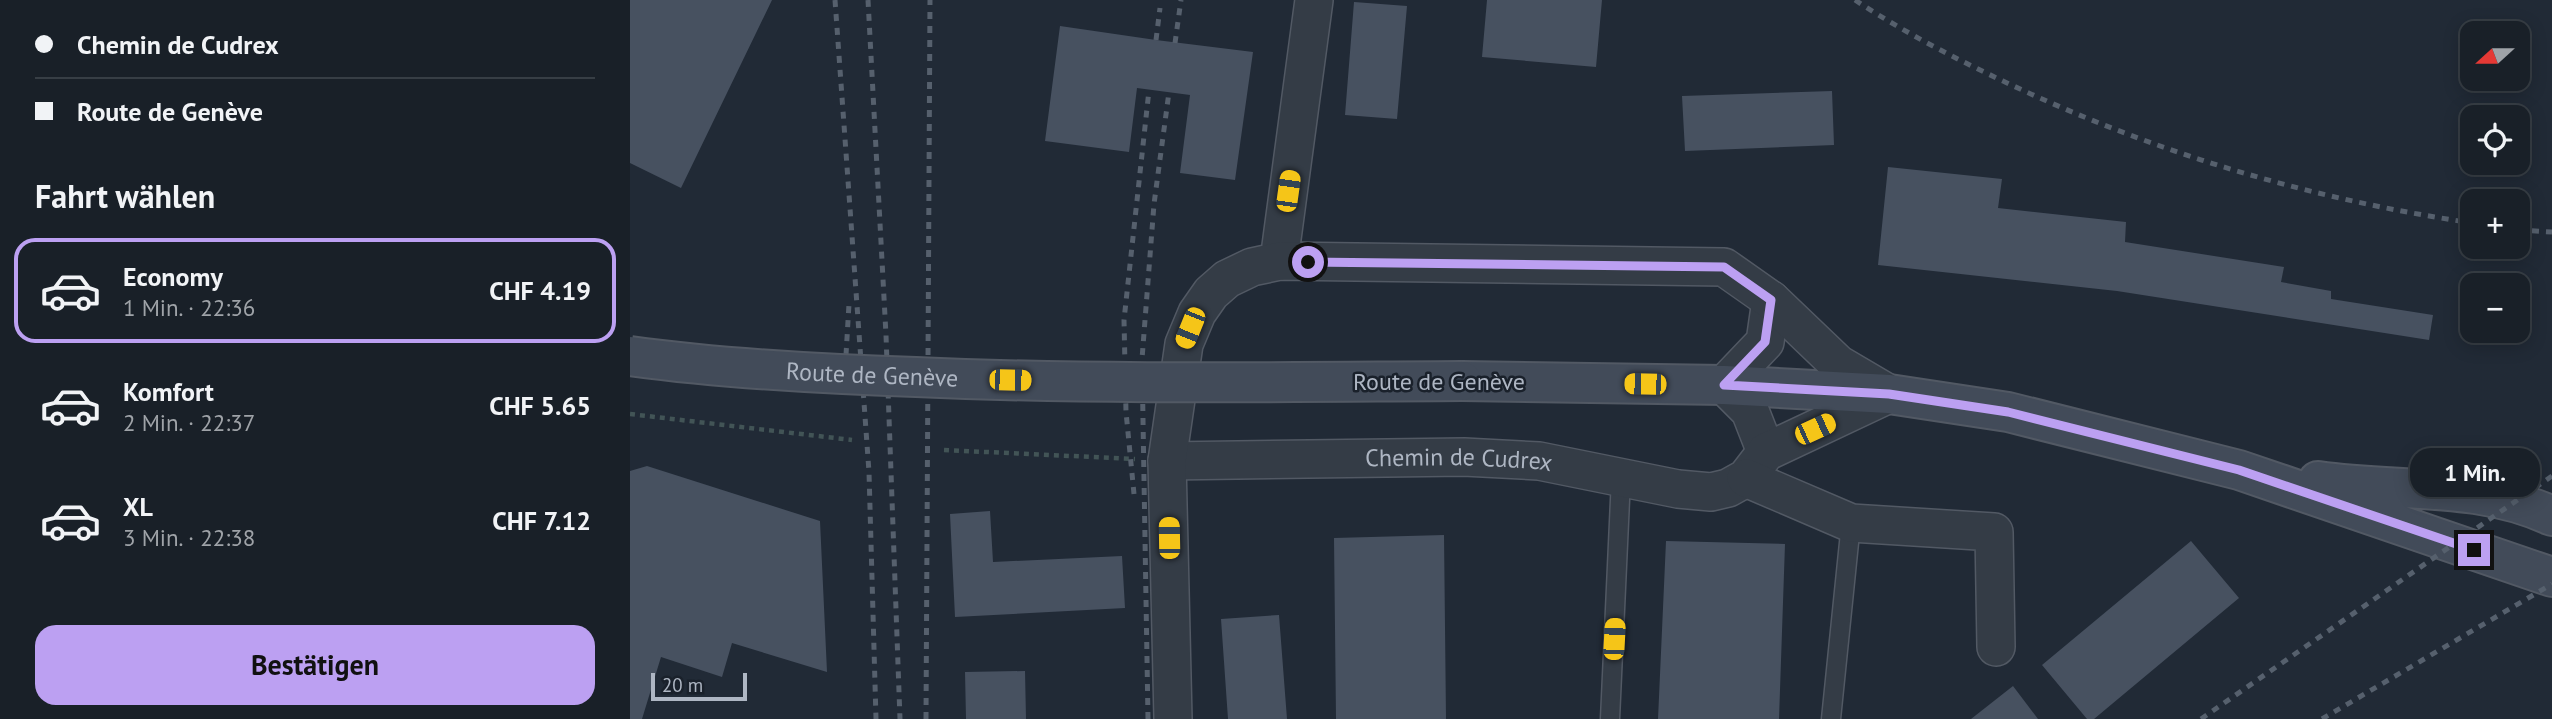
<!DOCTYPE html>
<html lang="de">
<meta charset="utf-8">
<style>
body{margin:0;font-family:"PT Sans",sans-serif;background:#262d34;color:#f1f3f6;height:100vh;display:flex;flex-direction:column;font-size:26px;white-space:nowrap}
*{box-sizing:border-box;margin:0}
p{font-size:23px;color:#9fa3a8}
.icon{flex:none;width:38px;height:38px;fill:none;stroke:currentColor;stroke-width:2;stroke-linecap:round;stroke-linejoin:round}
.map{position:relative;flex:1;overflow:hidden}
.panel{display:flex;flex-direction:column;background:#192028;width:630px}
.panel>*{flex:none}
.guide{display:grid;align-content:center;height:154px;padding:0 35px;background:#192028}
.needle{width:46px;rotate:249deg}
.buttons{position:absolute;left:1830px;top:21px;display:grid;gap:14px}
.buttons a{display:grid;place-items:center;width:70px;height:70px;border-radius:14px;background:#192028;box-shadow:0 4px 18px #0003,0 0 0 2px #373e45;font-size:35px}
.scale{position:absolute;left:21px;bottom:18px;width:96px;box-sizing:border-box;padding-left:7px;border:4px solid #aeb6c3;border-top:0;font-size:19px;line-height:24px;white-space:nowrap;color:#aeb6c3;-webkit-text-stroke:5px #1a212b;paint-order:stroke}
.end{position:absolute;width:32px;height:32px;margin:-16px;border:9px solid #bca0f2;background:#111;box-shadow:0 0 0 4px #111}
.from{border-radius:50%}
.bubble{position:absolute;height:49px;border-radius:21px;background:#192028;box-shadow:0 4px 18px #0003,0 0 0 2px #373e45;font-size:23px;font-weight:700;line-height:49px;text-align:center}
.car{position:absolute;width:21px;height:42px;margin:-21px -10px;border-radius:9px;box-shadow:0 0 5px 2px #0007;background:linear-gradient(#f5c518 24%,#345 0 40%,#f5c518 0 76%,#345 0 86%,#f5c518 0)}
.guide b{display:flex;align-items:center;gap:24px;height:66px;font-size:26px}
.guide b+b{border-top:2px solid #373e45}
.guide i{width:18px;height:18px;background:#f1f3f6}
ul{padding:0;list-style:none}
li{display:flex;align-items:center;gap:21px;height:105px;margin:0 14px 10px;padding:0 21px;border:4px solid transparent;border-radius:21px}
li div{flex:1}
li b{display:block;font-size:26px}
li em{font-style:normal;font-weight:700}
li.on{border-color:#bca0f2}
li>.icon{width:63px;height:63px;stroke-width:1.5}
h2{padding:0 35px;font-size:32px;line-height:84px}
.button{display:flex;gap:14px;margin-top:auto;padding:14px 35px}
.button a{flex:1;height:80px;border-radius:21px;background:#bca0f2;color:#111;font-size:28px;font-weight:700;line-height:80px;text-align:center}
main{display:flex;flex:1;min-height:0}
.map>svg:first-child{display:block}
</style>
<main>
<section class="panel">
<div class="guide">
<b><i class="from"></i>Chemin de Cudrex</b>
<b><i></i>Route de Genève</b>
</div>
<h2>Fahrt wählen</h2>
<ul>
<li class="on"><svg class="icon" aria-label="car" viewBox="0 0 24 24"><path d="M5 17H2v-5l4-1 3-4h7l3 4 3 1v5h-3M9 17h6M6 11h13"/><circle cx="7" cy="17" r="2"/><circle cx="17" cy="17" r="2"/></svg><div><b>Economy</b><p>1 Min. · 22:36</p></div><em>CHF 4.19</em></li>
<li><svg class="icon" aria-label="car" viewBox="0 0 24 24"><path d="M5 17H2v-5l4-1 3-4h7l3 4 3 1v5h-3M9 17h6M6 11h13"/><circle cx="7" cy="17" r="2"/><circle cx="17" cy="17" r="2"/></svg><div><b>Komfort</b><p>2 Min. · 22:37</p></div><em>CHF 5.65</em></li>
<li><svg class="icon" aria-label="car" viewBox="0 0 24 24"><path d="M5 17H2v-5l4-1 3-4h7l3 4 3 1v5h-3M9 17h6M6 11h13"/><circle cx="7" cy="17" r="2"/><circle cx="17" cy="17" r="2"/></svg><div><b>XL</b><p>3 Min. · 22:38</p></div><em>CHF 7.12</em></li>
</ul>
<div class="button"><a>Bestätigen</a></div>
</section>
<div class="map">
<svg width="1922" height="719" viewBox="0 0 1922 719">
<rect width="100%" height="100%" fill="#212a36"/>
<!-- building -->
<path fill="#475160" d="M0 0H142L51 188 0 163Z
M857 0H972L966 67 852 57Z
M724 2 777 6 767 119 715 115Z
M430 26 526 40 623 52 605 180 550 173 560 95 507 88 499 152 415 141Z
M1202 91 1204 145 1055 151 1052 96Z
M1258 167 1372 179 1368 208 1496 222 1495 242 1654 267 1651 282 1701 291V299L1803 315 1799 340 1487 291 1248 265Z
M17 466 190 521 197 672 102 643 92 677 31 657 12 719H0V471Z
M360 511 363 562 492 556 495 608 325 617 320 514Z
M814 535 816 719H706L704 538Z
M1036 541 1155 544 1149 719H1028Z
M1561 541 1609 598 1464 719H1457L1412 665Z
M649 615 657 719H598L591 619Z
M395 671 396 719H336L335 672Z
M1383 686 1408 719H1341Z"/>
<g fill="none" stroke-linecap="round" stroke-linejoin="round">
<!-- service casing -->
<g stroke="#525964" stroke-width="21">
<path id="service" d="M980 719 991 478
M1201 719 1221 523"/>
</g>
<!-- minor casing -->
<g stroke="#525964" stroke-width="40">
<g id="minor">
<path d="M650 261 651 246 684 0"/>
<path d="M1136 452 1120 411 1094 385 1135 342 1141 300"/>
<path id="s1" d="M537 461 834 457 909 461 1048 489 1081 492 1098 488 1116 478 1136 452 1259 394"/>
<path d="M1116 478 1221 523 1364 532 1366 647"/>
<path d="M543 719 537 461 554 344 567 313 581 293 597 279 622 267 650 261 1094 267 1141 300 1208 364 1259 394"/>
</g>
</g>
<!-- secondary casing -->
<g stroke="#525964" stroke-width="42">
<path id="secondary" d="M832 381 1094 385 1259 394 1378 412 1609 470 1922 577
M1688 481C1768 493 1846 481 1922 516"/>
</g>
<!-- path -->
<path stroke="#425456" stroke-width="4.5" stroke-dasharray="5 5" stroke-linecap="butt" d="M0 414 222 440
M314 450 505 459"/>
<!-- service -->
<use href="#service" stroke="#343c46" stroke-width="18"/>
<!-- minor -->
<use href="#minor" stroke="#343c46" stroke-width="37"/>
<!-- secondary -->
<use href="#secondary" stroke="#424b59" stroke-width="38"/>
<!-- rail -->
<path stroke="#56606d" stroke-width="5" stroke-dasharray="7 7" stroke-linecap="butt" d="M205 0 239 472 246 719
M238 0 256 335 270 719
M1225 0C1272 31 1322 57 1373 81 1522 152 1679 199 1843 223
M526 40 530 8
M545 43 551 0
M1888 230 1922 232
M216 355 219 304
M504 494 496 412 494 320 519 90
M296 719 300 0
M518 719 512 359 524 204 539 92
M1571 719 1922 476
M1692 719 1922 584"/>
<!-- secondary-bridge casing -->
<g stroke="#525964" stroke-width="42" stroke-linecap="butt">
<g id="secondary-bridge">
<path id="s2" d="M0 356C95 369 190 374 286 377 468 385 650 382 832 381"/>
</g>
</g>
<!-- secondary-bridge -->
<use href="#secondary-bridge" stroke="#424b59" stroke-width="38"/>
</g>
<g fill="none" stroke-linecap="round" stroke-linejoin="round">
<!-- route -->
<path stroke="#bca0f2" stroke-width="9" d="M678 262 1094 267 1141 300 1135 342 1094 385 1259 394 1378 412 1609 470 1844 550"/>
</g>
<g text-anchor="middle" stroke-width="5" stroke-linejoin="round" paint-order="stroke">
<!-- street labels -->
<g font-size="24" fill="#aeb6c3" stroke="#1a212b">
<text dy="8" stroke="none"><textPath href="#s2" startOffset="243">Route de Genève</textPath></text>
<text x="809" y="390">Route de Genève</text>
<text dy="8" stroke="none"><textPath href="#s1" startOffset="292">Chemin de Cudrex</textPath></text>
</g>
</g>
</svg>
<div class="buttons">
<a><svg class="needle" viewBox="-14 -14 28 28"><path d="M0-13l5 13h-10z" fill="#e53935"/><path d="M0 13l5-13h-10z" fill="#9fa3a8"/></svg></a>
<a><svg class="icon" aria-label="locate" viewBox="0 0 24 24"><circle cx="12" cy="12" r="6"/><path d="M12 2v4M12 18v4M2 12h4M18 12h4"/></svg></a>
<a>+</a>
<a>−</a>
</div>
<div class="scale">20 m</div>
<i class="end from" style="left:678px;top:262px"></i>
<i class="end" style="left:1844px;top:550px"></i>
<div class="bubble" style="left:1780px;top:448px;width:130px">1 Min.</div>
<i class="car" style="left:658px;top:191px;rotate:8deg"></i>
<i class="car" style="left:560px;top:328px;rotate:202deg"></i>
<i class="car" style="left:380px;top:380px;rotate:91deg"></i>
<i class="car" style="left:1015px;top:384px;rotate:271deg"></i>
<i class="car" style="left:1185px;top:429px;rotate:65deg"></i>
<i class="car" style="left:539px;top:538px;rotate:359deg"></i>
<i class="car" style="left:984px;top:639px;rotate:3deg"></i>
</div>
</main>
